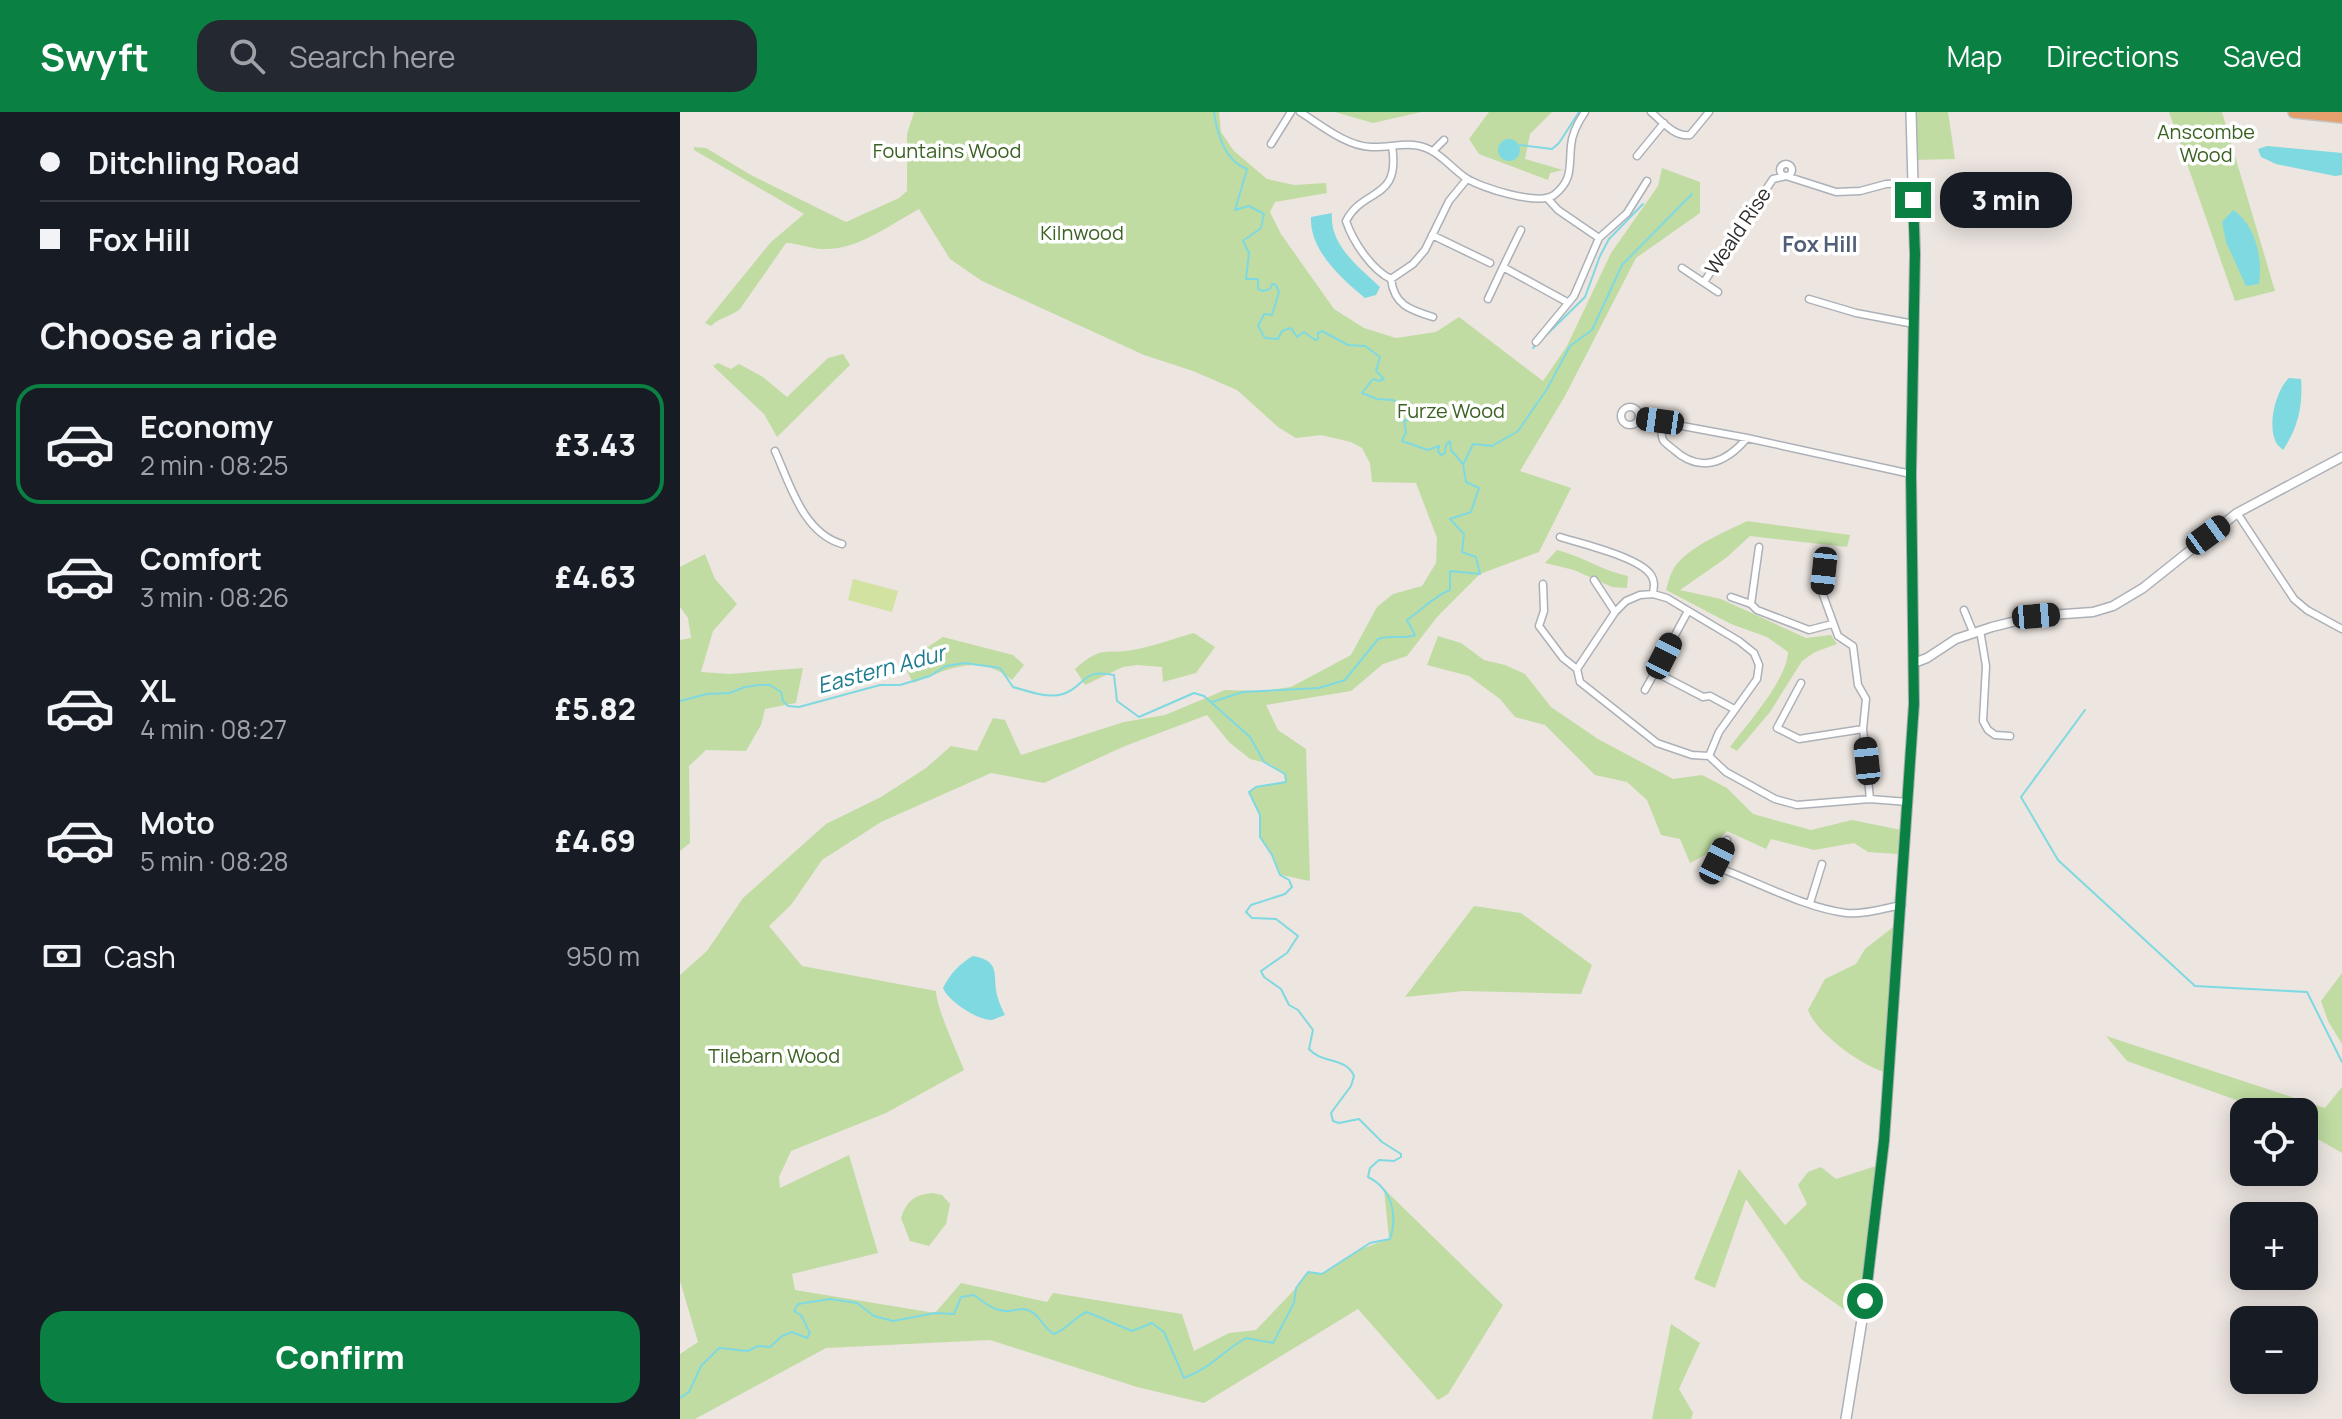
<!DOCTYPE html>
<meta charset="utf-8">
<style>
body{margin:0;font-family:Manrope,sans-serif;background:#242831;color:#f1f3f6;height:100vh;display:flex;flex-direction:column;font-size:30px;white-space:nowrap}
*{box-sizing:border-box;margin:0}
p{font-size:26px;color:#9ea1a6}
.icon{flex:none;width:44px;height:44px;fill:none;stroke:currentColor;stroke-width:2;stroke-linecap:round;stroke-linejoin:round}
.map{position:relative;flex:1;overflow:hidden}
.side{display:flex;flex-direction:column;background:#171b24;width:680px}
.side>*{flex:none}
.guide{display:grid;align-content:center;height:176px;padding:0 40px;background:#171b24}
.buttons{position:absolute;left:1550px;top:986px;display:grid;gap:16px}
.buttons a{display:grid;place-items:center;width:88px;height:88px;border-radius:16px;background:#171b24;box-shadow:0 4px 20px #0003;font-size:40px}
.end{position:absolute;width:36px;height:36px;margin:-18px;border:10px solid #0b8043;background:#fff;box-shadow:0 0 0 4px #fff}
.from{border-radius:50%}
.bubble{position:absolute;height:56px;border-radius:24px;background:#171b24;box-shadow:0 4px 20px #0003;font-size:26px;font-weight:800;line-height:56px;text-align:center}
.car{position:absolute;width:24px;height:48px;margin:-24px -12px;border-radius:10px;box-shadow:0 0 6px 2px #0007;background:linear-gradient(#222 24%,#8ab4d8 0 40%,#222 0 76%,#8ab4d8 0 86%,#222 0)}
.guide b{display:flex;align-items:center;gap:28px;height:76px;font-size:30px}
.guide b+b{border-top:2px solid #363941}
.guide i{width:20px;height:20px;background:#f1f3f6}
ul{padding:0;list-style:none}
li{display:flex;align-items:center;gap:24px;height:120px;margin:0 16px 12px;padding:0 24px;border:4px solid transparent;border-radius:24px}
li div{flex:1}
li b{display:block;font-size:30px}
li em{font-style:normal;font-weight:800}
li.active{border-color:#0b8043}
li>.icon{width:72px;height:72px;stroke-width:1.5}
h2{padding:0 40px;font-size:36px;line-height:96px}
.pay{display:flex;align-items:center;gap:20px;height:88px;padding:0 40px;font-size:30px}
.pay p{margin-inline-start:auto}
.cta{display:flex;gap:16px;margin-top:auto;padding:16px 40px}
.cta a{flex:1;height:92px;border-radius:24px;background:#0b8043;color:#fff;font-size:32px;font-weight:800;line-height:92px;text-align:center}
header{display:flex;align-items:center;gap:48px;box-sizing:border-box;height:112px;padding:0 40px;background:#0b8043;color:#fff}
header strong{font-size:38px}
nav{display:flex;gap:44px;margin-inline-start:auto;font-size:28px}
.search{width:560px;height:72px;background:#242831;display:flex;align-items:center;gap:20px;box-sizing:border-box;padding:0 28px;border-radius:24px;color:#9ea1a6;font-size:30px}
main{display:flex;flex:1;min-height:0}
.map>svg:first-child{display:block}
</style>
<header>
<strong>Swyft</strong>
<div class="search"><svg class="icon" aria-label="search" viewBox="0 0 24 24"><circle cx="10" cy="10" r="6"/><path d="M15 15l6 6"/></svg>Search here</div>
<nav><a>Map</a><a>Directions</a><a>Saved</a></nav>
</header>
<main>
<section class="side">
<div class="guide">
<b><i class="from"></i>Ditchling Road</b>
<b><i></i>Fox Hill</b>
</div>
<h2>Choose a ride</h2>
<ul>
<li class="active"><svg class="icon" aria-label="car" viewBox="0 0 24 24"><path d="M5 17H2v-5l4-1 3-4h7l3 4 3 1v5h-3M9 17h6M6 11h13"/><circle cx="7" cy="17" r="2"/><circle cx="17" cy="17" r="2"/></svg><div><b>Economy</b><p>2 min · 08:25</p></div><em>£3.43</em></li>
<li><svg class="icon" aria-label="car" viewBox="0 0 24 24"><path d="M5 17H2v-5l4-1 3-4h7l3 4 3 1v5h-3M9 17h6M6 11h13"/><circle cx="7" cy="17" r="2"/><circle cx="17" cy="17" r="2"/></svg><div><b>Comfort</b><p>3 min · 08:26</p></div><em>£4.63</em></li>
<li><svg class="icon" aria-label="car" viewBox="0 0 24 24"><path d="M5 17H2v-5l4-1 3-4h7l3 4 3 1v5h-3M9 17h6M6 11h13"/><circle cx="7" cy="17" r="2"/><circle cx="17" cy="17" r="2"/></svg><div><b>XL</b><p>4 min · 08:27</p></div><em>£5.82</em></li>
<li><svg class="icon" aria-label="car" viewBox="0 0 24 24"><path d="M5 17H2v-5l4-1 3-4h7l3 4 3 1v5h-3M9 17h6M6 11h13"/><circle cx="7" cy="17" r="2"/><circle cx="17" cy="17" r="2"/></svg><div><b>Moto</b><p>5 min · 08:28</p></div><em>£4.69</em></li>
</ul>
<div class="pay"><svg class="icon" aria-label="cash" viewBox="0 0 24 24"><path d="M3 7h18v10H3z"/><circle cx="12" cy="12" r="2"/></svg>Cash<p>950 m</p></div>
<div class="cta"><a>Confirm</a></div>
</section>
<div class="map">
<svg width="1662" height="1307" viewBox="0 0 1662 1307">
<rect width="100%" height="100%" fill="#ece5e0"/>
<!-- green -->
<path fill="#c1dca3" d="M234 0H539L541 20 554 39 587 67 614 73 646 71 647 81 595 90 590 100 601 122 654 197 684 216 716 226 756 220 779 205 863 269 887 234 931 141 978 74 982 56 1020 70V101L956 146 885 284 840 359 891 376 859 440 800 462 757 505 727 544 703 552 671 579 586 593 598 618 626 637 630 769 601 763 592 743 580 725V703L569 680 576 675 605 670V662L590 652 570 647 549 630 527 603 445 634 364 671 311 661 201 710 142 748 111 793 89 814 122 854 256 879C257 898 276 937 284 958L206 1001 111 1039 99 1065 100 1076 169 1043 198 1141 112 1162 115 1178 255 1201 281 1171 367 1190 373 1181 502 1202 514 1239 549 1221 576 1218 616 1176 628 1160 642 1162 681 1137 709 1127 704 1077 823 1193 768 1282 758 1288 678 1197 524 1291 457 1275 310 1228 146 1236 15 1307H0V1242L18 1230 0 1169V863L27 839 63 786 146 712 201 685 246 656 271 634 297 639 313 606 325 608 341 643 444 610 485 603 545 578 584 579 611 575 671 543 697 495 713 482 742 474 756 451 757 426 736 371 692 370 690 351 682 336 671 330 641 323 616 326 598 315 557 278 513 259 464 243 302 169 270 147 239 97C209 113 177 139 142 137 130 137 119 131 106 131L60 197C50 205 40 205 31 214L25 211 91 130 124 102 14 38V35L26 36 71 63 166 110 219 86 227 79V22Z
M655 0H741L693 11Z
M809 0H872L850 22 845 47 883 58 870 61 868 68 799 42 789 27Z
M1231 0H1268L1275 47 1232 48Z
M1489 0H1542L1595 179 1555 189Z
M163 242 170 253 97 325 84 302 33 254 38 251 51 257 59 252 83 265 107 285 148 246Z
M1067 409 1170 423 1167 435 1070 424 1046 446 1000 478 1041 487 1126 526 1151 523 1157 532 1135 540 1122 549 1090 600 1057 639 1050 635C1067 612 1107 568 1108 540L1087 525 1051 512 986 478C988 472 989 465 992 460 1002 437 1045 420 1067 409Z
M877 438C902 444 923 459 948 464L947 476 932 475 894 458 865 451Z
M25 442 35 467 57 492 33 519 21 560 50 562 123 556 116 591 85 597 81 613 66 639 26 638 9 654 10 731 0 739V528L11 526 8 506 0 495V455Z
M514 521 535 535 516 561 483 570 482 555 457 553 443 555 405 573 395 557C424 531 426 544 458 537 477 533 495 526 514 521Z
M758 524 781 531 804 548 825 553 845 562 871 595 918 627 993 667 1022 663 1047 676 1073 702 1131 718 1172 708 1221 718 1218 742 1188 740 1174 731 1134 738 1091 727 1086 737 1047 719 1027 742 1010 751 1000 727 981 723 967 688 947 670 915 663 865 613 835 605 820 587 789 564 747 553Z
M263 525 333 543 344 553 332 568C298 540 269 557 233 571L223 551Z
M794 794 841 801 912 853 901 882 784 879 725 885Z
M1221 809 1209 961C1185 957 1136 921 1128 898L1145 867 1176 852 1185 837Z
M1662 861V932L1648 909 1641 889Z
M1426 924 1645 996 1662 975V1041L1624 1019V1000H1590L1447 949Z
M1202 1052 1182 1210 1121 1167 1066 1087 1035 1176 1014 1167 1059 1057 1105 1113 1127 1092 1118 1073 1128 1060 1141 1055 1156 1067Z
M252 1081 262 1083 270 1092 266 1112 249 1134 230 1129 221 1106C227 1088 235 1083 252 1081Z
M991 1212 1020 1231 999 1277 1013 1301 1011 1307H972Z"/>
<!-- pitch -->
<path fill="#d2e2a0" d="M173 467 218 479 212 500 168 488Z"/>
<!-- water -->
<path fill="#7fd9e1" d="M818 38a11 11 0 1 1 22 0a11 11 0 1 1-22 0Z
M1587 34 1662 41V63L1655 64 1596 52 1581 45 1578 37Z
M1553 98C1576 113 1583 147 1579 172L1566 174 1546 130 1542 110Z
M652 101C649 133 679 155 700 175L696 183 685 186C662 167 629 138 631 105Z
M1609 266 1621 267C1623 294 1618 316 1603 338 1600 335 1596 332 1595 328 1588 311 1596 278 1609 266Z
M293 844C318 849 314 858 316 878 317 886 321 895 325 903 322 904 315 907 312 908 297 908 268 889 263 876 270 862 279 852 293 844Z"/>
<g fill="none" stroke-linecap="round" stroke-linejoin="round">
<!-- stream -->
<path stroke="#7fd9e1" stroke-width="2" d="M840 33 872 37 879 31 899 0
M853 236 905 185 920 144 929 127 963 92
M784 351 793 332 812 334 838 319 867 277 890 234 912 218 942 153 1012 82
M0 589 27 582 50 581 65 575 79 573H90L101 580 103 589 108 594 119 595 200 573H220L250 564 266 554 285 551 320 556 333 575C348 579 367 587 383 582 406 575 400 556 434 563L437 589 459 605 514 581 524 584 570 625 584 650 605 662 606 670 576 675 569 680 580 703V725L592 743 600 763 609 768 612 775 605 782 571 793 566 800 572 806 596 807 618 824 607 841 581 859 584 865 601 877 609 893 618 898 633 918 629 937C642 952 666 945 674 964L671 974 651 1001 653 1009 659 1011 679 1007 702 1030 721 1042V1045L714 1049 699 1048 690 1056 688 1065C712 1077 718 1103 710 1127L690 1131 642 1162 628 1160 616 1176 614 1191 593 1231 566 1226C541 1240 533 1255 504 1266L484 1220 472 1211 452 1219 407 1200C394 1205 388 1217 374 1222 362 1216 360 1200 344 1197 339 1197 335 1198 330 1199 315 1200 306 1192 294 1183L281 1185 274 1202 255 1201 213 1209 194 1204 177 1191 150 1187 118 1192 114 1199 121 1203 130 1221 127 1226 112 1220 102 1224 90 1235 78 1234 68 1239 39 1236 21 1254 9 1280 0 1286
M532 590 563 580 639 576 665 568 698 527C710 522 722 528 735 523L727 508C742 498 754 484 770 478V459L800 462 796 445 782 440 784 422 770 407 791 400 799 376 786 370 783 352 771 338 770 329 766 333 765 341 761 343 758 340 759 334 748 338 722 329 726 320 724 309 731 307 734 300 732 296 721 293 713 288 697 287 682 281 693 267 699 269 704 267 696 259 700 245 685 234 668 233 642 219 638 221V227L635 228 624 220 617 225 611 216 602 219 598 227 585 226 578 214 584 202 592 203 599 180 596 173 592 172 590 177 583 179 578 177V167H566L569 141 563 129 581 116 584 102 569 94 555 98 567 57C545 49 537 21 534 0
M1405 598 1341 685 1378 748 1515 874 1627 880 1662 950"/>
<!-- minor casing -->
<g stroke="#acb0b7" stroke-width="9">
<path id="minor" d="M620 0C641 13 666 34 691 35 710 36 728 29 746 36 762 42 772 57 786 66 801 76 859 94 874 83 893 68 889 55 891 34 892 21 898 10 905 0
M971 0C983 10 994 25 1010 23L1029 0
M591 32 611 0
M712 34C721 90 683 75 666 109 673 130 692 158 711 167L733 152 745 138 769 89 787 67
M753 39 764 28
M957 44 984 11
M1100 58a6 6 0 1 1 12 0a6 6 0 1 1-12 0Z
M868 87 878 98 919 126
M752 123 810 151
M823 155 841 118
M1002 156 1038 180
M711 167C714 193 730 198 753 205
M1024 170 1093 67 1106 64 1156 80 1180 79 1206 72 1232 71
M808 187 823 155 887 190
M1129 187 1176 201 1234 212
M856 230 894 184 919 126 947 101 967 69
M941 304a9 9 0 1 1 18 0a9 9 0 1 1-18 0Z
M959 306 1067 326 1231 362
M980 309C981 314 981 323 983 328 985 331 989 334 993 337 1020 362 1046 351 1067 326
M95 339C110 372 123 421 162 432
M1557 401 1614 487 1627 498 1662 517
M880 425C902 432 959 445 971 463 975 469 974 474 973 482
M1146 439 1142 480 1158 524 1173 534 1178 573 1186 587 1183 617 1190 687
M914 468 935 500
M863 472 864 499 859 514 883 546 897 557 900 570 977 631 1012 643 1029 644 1046 660 1095 687 1117 693 1190 687 1228 690
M1051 485 1071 492 1077 498 1129 518 1152 512
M1071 492 1079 435
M1284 498 1293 520
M1008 499 975 560 1023 585 1030 584 1054 597
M1300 518 1306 554 1303 609 1308 618 1315 623 1330 624
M897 557 935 500 946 489 960 483 973 482 987 486 1059 529 1074 541 1079 553 1077 567 1039 620 1029 644
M1121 571 1097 616 1119 627 1183 617
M965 578 975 560
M1047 728 1037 749 1042 757C1079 771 1126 796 1166 801 1184 803 1204 796 1222 793
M1130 791 1142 752"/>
</g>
<!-- tertiary casing -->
<g stroke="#acb0b7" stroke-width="11">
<path id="tertiary" d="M1234 551 1247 546 1276 527 1312 515 1356 504 1413 500 1433 494 1463 476 1557 401 1662 345"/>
</g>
<!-- secondary casing -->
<g stroke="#acb0b7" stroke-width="12">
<path id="secondary" d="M1166 1307 1185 1189 1204 1029 1234 592 1231 362 1235 142 1231 0"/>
</g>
<!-- trunk casing -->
<g stroke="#c4c4c4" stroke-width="14">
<path id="trunk" d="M1614 0 1662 5"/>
</g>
<!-- minor -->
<use href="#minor" stroke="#fff" stroke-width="6"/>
<!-- tertiary -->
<use href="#tertiary" stroke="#fff" stroke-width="8"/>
<!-- secondary -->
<use href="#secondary" stroke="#fff" stroke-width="9"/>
<!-- trunk -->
<use href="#trunk" stroke="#e6a06e" stroke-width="11"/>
</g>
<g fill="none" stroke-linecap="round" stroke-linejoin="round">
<!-- route -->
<path stroke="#0b8043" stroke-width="10" d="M1185 1189 1204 1029 1234 592 1231 362 1235 142 1233 88"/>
</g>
<g text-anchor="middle" stroke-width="7" stroke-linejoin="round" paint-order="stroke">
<!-- park labels -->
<g font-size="20" fill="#3b6223" stroke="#fff">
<text x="1526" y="27">Anscombe<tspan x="1526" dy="23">Wood</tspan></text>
<text x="267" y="46">Fountains Wood</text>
<text x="402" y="128">Kilnwood</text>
<text x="771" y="306">Furze Wood</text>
<text x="94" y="951">Tilebarn Wood</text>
</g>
<!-- street labels -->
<g font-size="20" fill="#2c2c2c" stroke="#fff">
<text transform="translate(1058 119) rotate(-56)" y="7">Weald Rise</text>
</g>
<!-- neighbourhood labels -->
<g font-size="22" font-weight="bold" fill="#515f78" stroke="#fff">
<text x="1140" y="140">Fox Hill</text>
</g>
<!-- water labels -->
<g font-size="22" font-style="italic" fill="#1d7c8f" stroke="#fff">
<text transform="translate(201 557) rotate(-15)" y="8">Eastern Adur</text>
</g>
</g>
</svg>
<div class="buttons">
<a><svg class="icon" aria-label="locate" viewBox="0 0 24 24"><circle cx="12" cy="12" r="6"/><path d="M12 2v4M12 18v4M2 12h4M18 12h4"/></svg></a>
<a>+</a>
<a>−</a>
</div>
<i class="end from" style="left:1185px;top:1189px"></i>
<i class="end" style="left:1233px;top:88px"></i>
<div class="bubble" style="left:1260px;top:60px;width:132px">3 min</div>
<i class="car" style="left:980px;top:309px;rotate:278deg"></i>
<i class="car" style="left:1528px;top:423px;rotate:54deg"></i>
<i class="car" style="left:1144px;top:459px;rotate:186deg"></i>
<i class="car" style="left:1356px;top:504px;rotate:85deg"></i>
<i class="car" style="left:984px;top:544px;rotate:27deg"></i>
<i class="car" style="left:1187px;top:649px;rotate:354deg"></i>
<i class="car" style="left:1037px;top:749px;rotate:26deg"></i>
</div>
</main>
